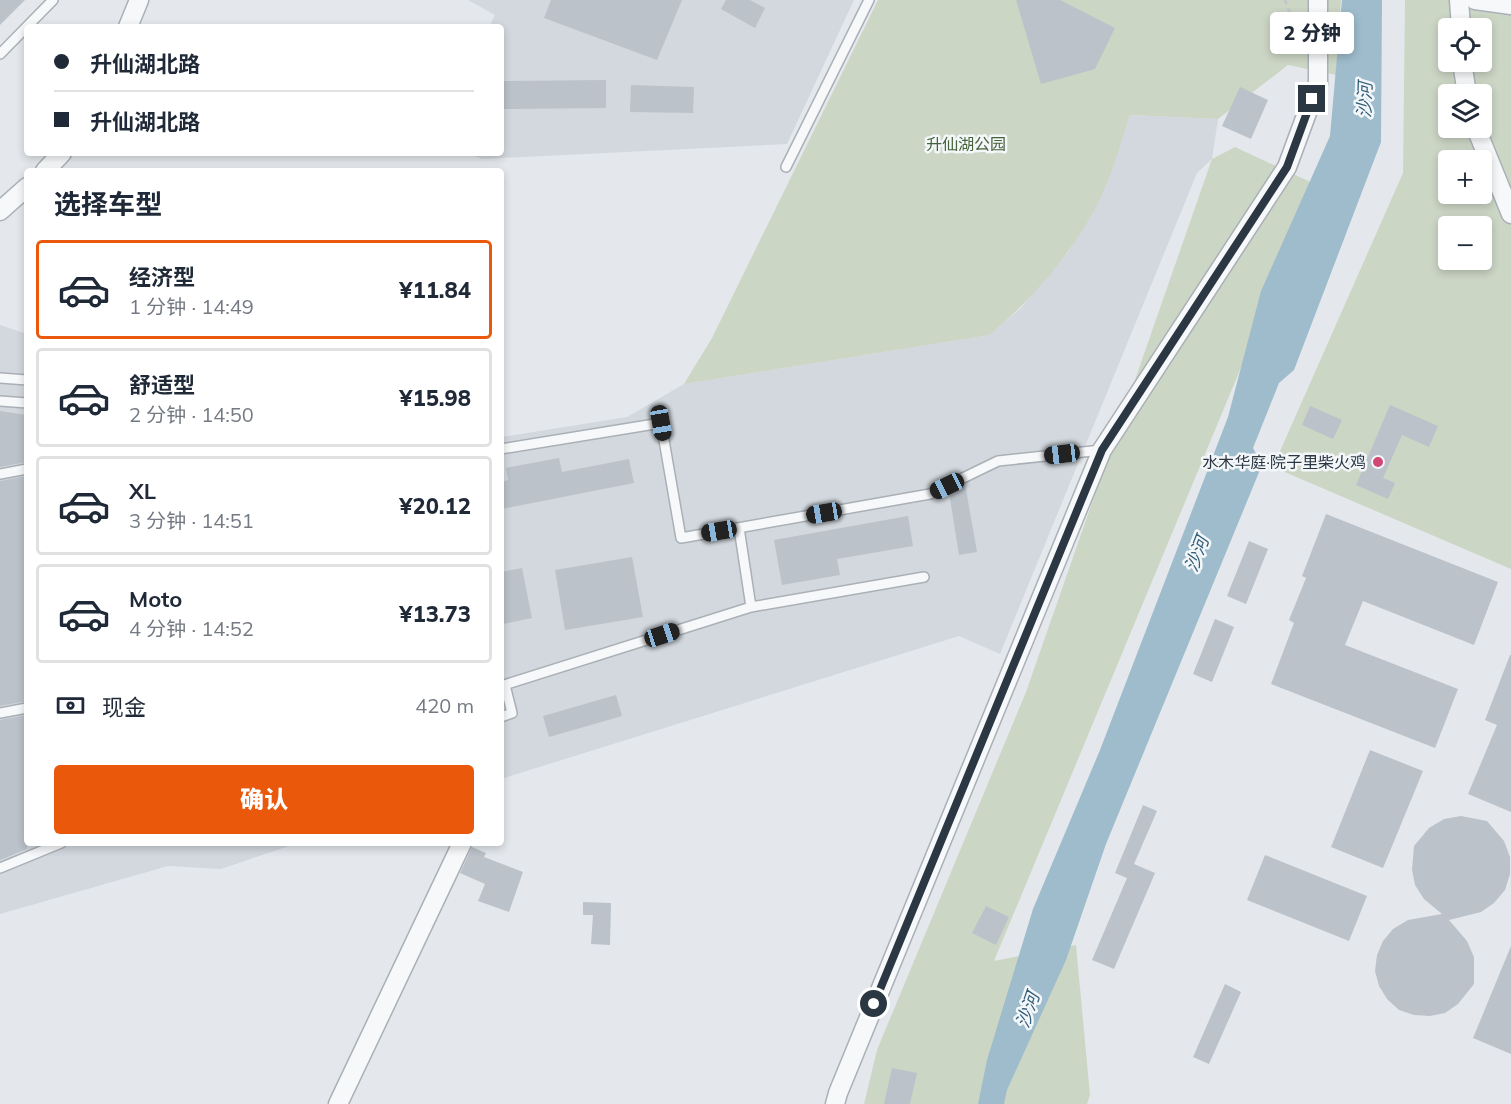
<!DOCTYPE html>
<html lang="zh">
<meta charset="utf-8">
<style>
body{margin:0;font-family:Mulish,"Noto Sans SC",sans-serif;background:#f6f6f7;color:#1f2937;height:100vh;display:flex;flex-direction:column;font-size:22px;white-space:nowrap}
*{box-sizing:border-box;margin:0}
p{font-size:20px;color:#747a83}
.icon{flex:none;width:33px;height:33px;fill:none;stroke:currentColor;stroke-width:2;stroke-linecap:round;stroke-linejoin:round}
.map{position:relative;flex:1;overflow:hidden}
.sheet{position:absolute;left:24px;top:168px;width:480px;height:678px;display:flex;flex-direction:column;background:#fff;border-radius:6px;box-shadow:0 3px 9px #0003}
.sheet>*{flex:none}
.hud{position:absolute;left:24px;top:24px;width:480px;height:132px;border-radius:6px;box-shadow:0 3px 9px #0003;display:grid;align-content:center;height:132px;padding:0 30px;background:#fff}
.buttons{position:absolute;left:1438px;top:18px;display:grid;gap:12px}
.buttons a{display:grid;place-items:center;width:54px;height:54px;border-radius:6px;background:#fff;box-shadow:0 3px 9px #0003;font-size:30px}
.end{position:absolute;width:27px;height:27px;margin:-14px;border:8px solid #2b3844;background:#fff;box-shadow:0 0 0 3px #fff}
.from{border-radius:50%}
.bubble{position:absolute;height:42px;border-radius:6px;background:#fff;box-shadow:0 3px 9px #0003;font-size:20px;font-weight:800;line-height:42px;text-align:center}
.car{position:absolute;width:18px;height:36px;margin:-18px -9px;border-radius:8px;box-shadow:0 0 4px 2px #0007;background:linear-gradient(#222 24%,#8ab4d8 0 40%,#222 0 76%,#8ab4d8 0 86%,#222 0)}
.hud b{display:flex;align-items:center;gap:21px;height:57px;font-size:22px}
.hud b+b{border-top:2px solid #e0e1e3}
.hud i{width:15px;height:15px;background:#1f2937}
ul{padding:0;list-style:none}
li{display:flex;align-items:center;gap:18px;height:99px;margin:0 12px 9px;padding:0 18px;border:3px solid #e0e1e3;border-radius:6px}
li div{flex:1}
li b{display:block;font-size:22px}
li em{font-style:normal;font-weight:800}
li.on{border-color:#ea580c}
li>.icon{width:54px;height:54px;stroke-width:1.5}
h2{padding:0 30px;font-size:27px;line-height:72px}
.pay{display:flex;align-items:center;gap:15px;height:66px;padding:0 30px;font-size:22px}
.pay p{margin-inline-start:auto}
.primary-button{display:flex;gap:12px;margin-top:auto;padding:12px 30px}
.primary-button a{flex:1;height:69px;border-radius:6px;background:#ea580c;color:#fff;font-size:24px;font-weight:800;line-height:69px;text-align:center}
.map>svg:first-child{display:block}
</style>
<div class="map">
<svg width="1511" height="1104" viewBox="0 0 1511 1104">
<rect width="100%" height="100%" fill="#e4e8ec"/>
<!-- built -->
<path fill="#d2d8de" d="M468 0H854L787 144 482 159 467 153H501V27H489L495 15Z
M1130 115 1218 119 1212 159 1197 173 1000 654 959 636 501 779V437L627 417 684 384 990 335 1021 308 1069 251 1114 161Z
M0 325 27 334V843H298L221 869 168 866 0 914Z"/>
<!-- green -->
<path fill="#ccd6c5" fill-rule="evenodd" d="M878 0H1341L1336 75 1288 65 1218 119 1130 115C1120 145 1111 178 1096 207 1069 257 1033 298 990 335L684 384 712 338Z
M1405 0H1511V569L1273 467 1403 173ZM1449 28H1482V62H1449ZM1449 94H1482V128H1449ZM1449 160H1482V194H1449ZM1449 226H1482V260H1449Z
M1235 147 1317 185 994 961 1076 945 1090 1095 1087 1104H864L877 1050 1026 692 1212 159Z"/>
<!-- water -->
<path fill="#9ebccc" d="M1342 0H1382L1381 142 1294 370 1279 383 1253 448 1262 465 1106 844 1066 960 1007 1090 1004 1104H978L987 1060 1033 909 1100 750 1228 417 1261 291 1330 136Z"/>
<!-- building -->
<path fill="#bbc2c9" d="M0 0H25L0 25Z
M551 0H682L657 60 544 18Z
M726 0H750L765 8 755 28 721 9Z
M1016 0H1060L1115 28 1095 69 1041 84Z
M606 80V108L501 109V81Z
M631 85 694 87 693 113 630 112Z
M1240 87 1268 100 1251 139 1222 126Z
M1390 405 1438 426 1429 447 1402 435 1383 478 1395 483 1388 499 1356 485Z
M1310 406 1342 420 1333 439 1302 425Z
M0 411 27 415V462L0 467Z
M559 458 562 472 629 459 634 483 501 509V482L508 480 506 468Z
M27 476V701L0 706V481Z
M965 484 977 552 959 555 949 492Z
M1326 514 1498 582 1474 645 1363 601 1345 645 1458 689 1435 748 1271 684 1294 623 1289 620 1306 578 1302 576Z
M908 516 913 546 837 559 840 575 782 585 774 540Z
M1249 541 1268 549 1246 604 1227 596Z
M632 557 643 617 565 630 555 570Z
M522 568 532 618 503 624 501 572Z
M1215 619 1234 627 1212 682 1193 674Z
M1510 655H1511V812L1468 794 1497 725 1485 720Z
M616 695 622 716 549 737 543 716Z
M27 715V849L0 860V720Z
M1370 750 1423 771 1383 868 1331 847Z
M1143 805 1157 811 1134 864 1155 873 1114 969 1092 960 1127 878 1115 873Z
M1461 816 1487 821 1504 841 1510 857V874L1505 890 1494 903 1481 912 1449 920 1467 941 1474 957V984L1458 1004 1445 1013 1430 1016 1414 1015 1399 1010 1387 999 1379 986 1375 971 1377 955 1383 941 1393 929 1408 920 1442 914 1424 899 1415 885 1412 870 1414 846 1429 828 1444 819Z
M472 847 486 853 484 857 523 872 509 912 478 901 485 884 460 873Z
M1265 855 1367 896 1349 941 1247 900Z
M583 902 611 903 610 945 591 944 593 915H583Z
M986 906 1009 917 996 945 972 933Z
M1511 946V1054L1473 1038Z
M1225 984 1241 992 1209 1064 1193 1057Z
M892 1068 917 1073 910 1104H884Z"/>
<g fill="none" stroke-linecap="round" stroke-linejoin="round">
<!-- lane casing -->
<g stroke="#a9b0b6" stroke-width="12">
<path id="lane" d="M0 54 53 0
M786 167 869 0
M0 378 27 380
M0 401 27 403
M501 449 661 423 681 538 930 494 998 461 1102 450
M0 474 27 469
M739 528 751 607
M501 686 751 607 924 577
M0 713 27 708
M501 717 512 713 505 685
M0 868 61 843"/>
</g>
<!-- street casing -->
<g stroke="#a9b0b6" stroke-width="21">
<path id="street" d="M1459 0 1461 28
M1475 0 1511 5
M128 27 139 0
M1462 62 1467 94
M1476 128 1511 214
M45 171 62 153
M0 211 27 187
M338 1104 462 843
M835 1104 838 1093 1102 450 1287 167 1318 83V0"/>
</g>
<!-- path -->
<path stroke="#c1c6cb" stroke-width="3" stroke-dasharray="4.5 4.5" stroke-linecap="butt" d="M1285 0 1300 41"/>
<!-- lane -->
<use href="#lane" stroke="#f6f8fa" stroke-width="9"/>
<!-- street -->
<use href="#street" stroke="#f6f8fa" stroke-width="18"/>
</g>
<g fill="none" stroke-linecap="round" stroke-linejoin="round">
<!-- route -->
<path stroke="#2b3844" stroke-width="8" d="M874 1004 1102 450 1287 167 1312 99"/>
</g>
<!-- markers -->
<circle fill="#d14874" stroke="#f3f7f9" stroke-width="2" cx="1378" cy="462" r="6"/>
<g text-anchor="middle" stroke-width="5" stroke-linejoin="round" paint-order="stroke">
<!-- park labels -->
<g font-size="16" fill="#466038" stroke="#f3f7f9">
<text x="966" y="150">升仙湖公园</text>
</g>
<!-- poi labels -->
<g font-size="16" fill="#2b3844" stroke="#f3f7f9" text-anchor="end">
<text x="1366" y="468">水木华庭·院子里柴火鸡</text>
</g>
<!-- water labels -->
<g font-size="18" font-style="italic" fill="#345f79" stroke="#f3f7f9">
<text transform="translate(1365 100) rotate(-88)" y="6">沙河</text>
<text transform="translate(1197 554) rotate(-69)" y="6">沙河</text>
<text transform="translate(1028 1010) rotate(-71)" y="6">沙河</text>
</g>
</g>
</svg>
<div class="buttons">
<a><svg class="icon" aria-label="locate" viewBox="0 0 24 24"><circle cx="12" cy="12" r="6"/><path d="M12 2v4M12 18v4M2 12h4M18 12h4"/></svg></a>
<a><svg class="icon" aria-label="layers" viewBox="0 0 24 24"><path d="M12 4l9 5-9 5-9-5zM3 14l9 5 9-5"/></svg></a>
<a>+</a>
<a>−</a>
</div>
<i class="end from" style="left:874px;top:1004px"></i>
<i class="end" style="left:1312px;top:99px"></i>
<div class="bubble" style="left:1270px;top:12px;width:84px">2 分钟</div>
<i class="car" style="left:661px;top:423px;rotate:170deg"></i>
<i class="car" style="left:1062px;top:454px;rotate:263deg"></i>
<i class="car" style="left:947px;top:486px;rotate:244deg"></i>
<i class="car" style="left:824px;top:513px;rotate:260deg"></i>
<i class="car" style="left:719px;top:531px;rotate:260deg"></i>
<i class="car" style="left:662px;top:635px;rotate:72deg"></i>
<div class="hud">
<b><i class="from"></i>升仙湖北路</b>
<b><i></i>升仙湖北路</b>
</div>
<section class="sheet">
<h2>选择车型</h2>
<ul>
<li class="on"><svg class="icon" aria-label="car" viewBox="0 0 24 24"><path d="M5 17H2v-5l4-1 3-4h7l3 4 3 1v5h-3M9 17h6M6 11h13"/><circle cx="7" cy="17" r="2"/><circle cx="17" cy="17" r="2"/></svg><div><b>经济型</b><p>1 分钟 · 14:49</p></div><em>¥11.84</em></li>
<li><svg class="icon" aria-label="car" viewBox="0 0 24 24"><path d="M5 17H2v-5l4-1 3-4h7l3 4 3 1v5h-3M9 17h6M6 11h13"/><circle cx="7" cy="17" r="2"/><circle cx="17" cy="17" r="2"/></svg><div><b>舒适型</b><p>2 分钟 · 14:50</p></div><em>¥15.98</em></li>
<li><svg class="icon" aria-label="car" viewBox="0 0 24 24"><path d="M5 17H2v-5l4-1 3-4h7l3 4 3 1v5h-3M9 17h6M6 11h13"/><circle cx="7" cy="17" r="2"/><circle cx="17" cy="17" r="2"/></svg><div><b>XL</b><p>3 分钟 · 14:51</p></div><em>¥20.12</em></li>
<li><svg class="icon" aria-label="car" viewBox="0 0 24 24"><path d="M5 17H2v-5l4-1 3-4h7l3 4 3 1v5h-3M9 17h6M6 11h13"/><circle cx="7" cy="17" r="2"/><circle cx="17" cy="17" r="2"/></svg><div><b>Moto</b><p>4 分钟 · 14:52</p></div><em>¥13.73</em></li>
</ul>
<div class="pay"><svg class="icon" aria-label="cash" viewBox="0 0 24 24"><path d="M3 7h18v10H3z"/><circle cx="12" cy="12" r="2"/></svg>现金<p>420 m</p></div>
<div class="primary-button"><a>确认</a></div>
</section>
</div>
